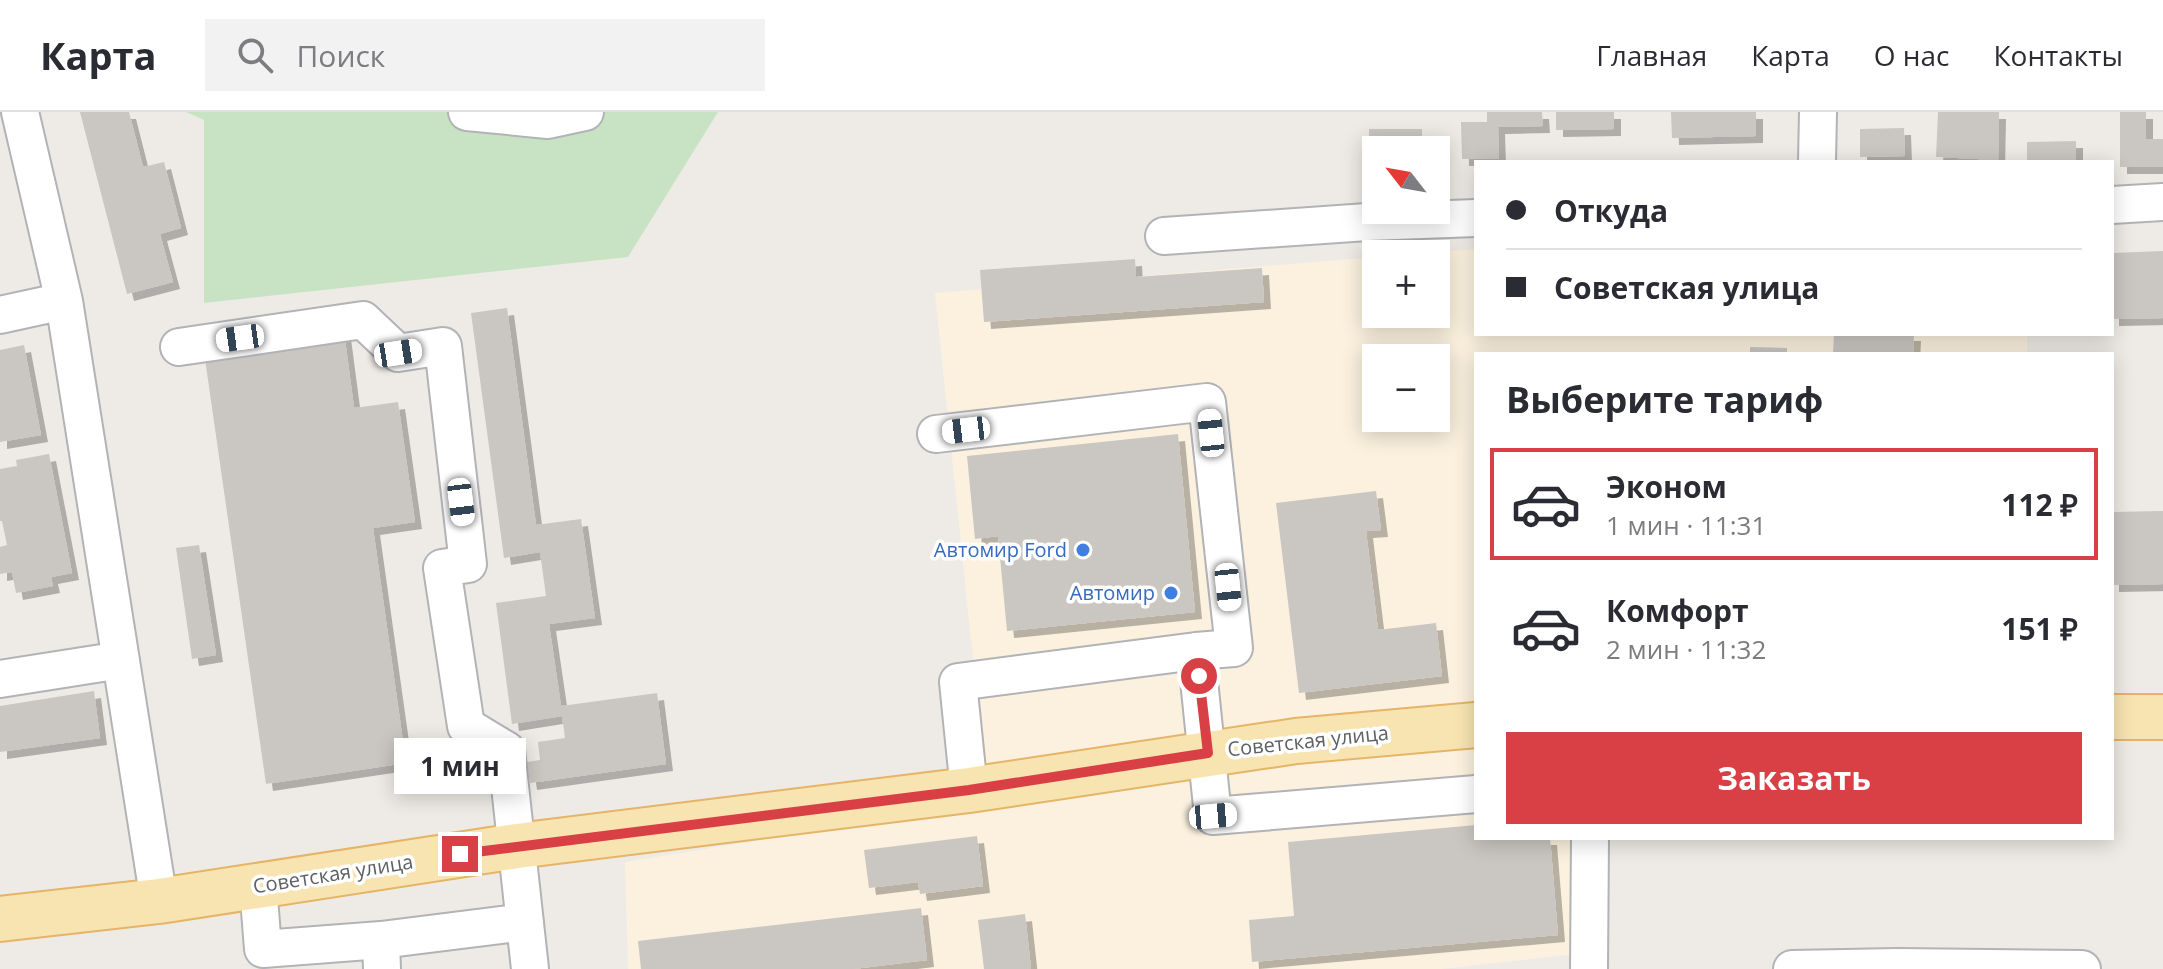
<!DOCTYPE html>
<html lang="ru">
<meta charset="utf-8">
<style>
body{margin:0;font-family:"Open Sans",sans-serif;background:#f2f2f3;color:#2b2b33;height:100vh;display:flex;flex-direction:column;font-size:30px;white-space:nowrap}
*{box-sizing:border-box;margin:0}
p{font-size:26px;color:#7c7c81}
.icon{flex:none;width:44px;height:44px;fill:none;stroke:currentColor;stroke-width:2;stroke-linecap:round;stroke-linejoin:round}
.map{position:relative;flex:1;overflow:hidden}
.drawer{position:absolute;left:1474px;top:240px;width:640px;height:488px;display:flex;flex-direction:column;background:#fff;border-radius:0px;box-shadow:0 4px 20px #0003}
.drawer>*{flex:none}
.guide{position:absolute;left:1474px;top:48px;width:640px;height:176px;border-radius:0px;box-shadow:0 4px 20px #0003;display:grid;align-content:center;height:176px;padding:0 32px;background:#fff}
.needle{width:52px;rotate:301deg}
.buttons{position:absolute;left:1362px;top:24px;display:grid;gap:16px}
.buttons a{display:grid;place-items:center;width:88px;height:88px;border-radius:0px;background:#fff;box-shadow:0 4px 20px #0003;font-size:40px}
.end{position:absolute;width:36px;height:36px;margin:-18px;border:10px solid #d94045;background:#fff;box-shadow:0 0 0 4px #fff}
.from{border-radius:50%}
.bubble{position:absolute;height:56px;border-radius:0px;background:#fff;box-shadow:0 4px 20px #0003;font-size:26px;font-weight:700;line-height:56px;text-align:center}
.car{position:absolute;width:24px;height:48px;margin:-24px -12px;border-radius:10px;box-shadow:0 0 6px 2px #0007;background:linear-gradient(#fff 24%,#345 0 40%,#fff 0 76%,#345 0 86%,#fff 0)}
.guide b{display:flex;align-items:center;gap:28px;height:76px;font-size:30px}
.guide b+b{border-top:2px solid #e1e1e2}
.guide i{width:20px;height:20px;background:#2b2b33}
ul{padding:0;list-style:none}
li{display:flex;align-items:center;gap:24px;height:112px;margin:0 16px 12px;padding:0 16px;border:4px solid transparent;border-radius:0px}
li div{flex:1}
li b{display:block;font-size:30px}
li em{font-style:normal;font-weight:700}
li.on{border-color:#d94045}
li>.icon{width:72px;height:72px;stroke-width:1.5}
h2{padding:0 32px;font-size:36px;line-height:96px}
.action{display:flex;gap:16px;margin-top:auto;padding:16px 32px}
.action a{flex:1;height:92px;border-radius:0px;background:#d94045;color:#fff;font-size:32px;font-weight:700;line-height:92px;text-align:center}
header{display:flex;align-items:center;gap:48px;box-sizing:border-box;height:112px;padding:0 40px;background:#fff;border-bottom:2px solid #e1e1e2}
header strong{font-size:38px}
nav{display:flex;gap:44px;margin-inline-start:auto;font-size:28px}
.search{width:560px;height:72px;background:#f2f2f3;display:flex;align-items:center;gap:20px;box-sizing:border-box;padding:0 28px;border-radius:0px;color:#7c7c81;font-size:30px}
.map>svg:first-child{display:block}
</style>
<header>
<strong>Карта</strong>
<div class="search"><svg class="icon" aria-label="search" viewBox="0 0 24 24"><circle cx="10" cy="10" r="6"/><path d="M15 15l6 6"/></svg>Поиск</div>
<nav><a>Главная</a><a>Карта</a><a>О нас</a><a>Контакты</a></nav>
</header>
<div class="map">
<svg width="2163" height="857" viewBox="0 0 2163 857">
<defs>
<filter id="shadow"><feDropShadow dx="7" dy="7" stdDeviation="0" flood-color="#0004"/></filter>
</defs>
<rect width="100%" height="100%" fill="#eeebe6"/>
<!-- commercial -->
<path fill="#fbf1de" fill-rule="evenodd" d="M1476 137V222H2027V242H1476V726H1579L1584 841 1442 857H628L625 750 988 691 935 181 1376 145V202H1436V142H1414ZM1376 246H1436V306H1376Z"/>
<!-- green -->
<path fill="#c8e3c4" d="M186 0H718L628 145 204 191V8Z"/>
<!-- building -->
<path fill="#cac6c2" filter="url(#shadow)" d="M80 0H129L143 55 164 50 181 116 160 122 173 170 127 182Z
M1487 0H1542L1543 14 1498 15 1499 47H1462L1461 10H1487Z
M1556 0H1614V17L1556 18Z
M1671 0H1756V24L1672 26Z
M1938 0H1999L1998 50H1978L1979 47 1936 45Z
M2120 0H2146V27H2163V55H2120Z
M1904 16 1905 44 1860 45V17Z
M1369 17H1422V38H1376V49H1369Z
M2076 29V50H2027V30Z
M2163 139V206L2112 207V141Z
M1135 147 1136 165 1262 156 1264 190 984 210 980 158Z
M507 196 536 413 581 407 595 506 549 512 561 594 657 581 666 652 530 671 527 650 540 648 538 630 565 626 562 604 512 612 496 491 546 484 540 440 504 446 471 201Z
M344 220 354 296 398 290 415 410 373 416 406 651 266 672 204 240Z
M1834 222H1914L1913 242H1833Z
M24 233 41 323 0 330V238Z
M1750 235 1787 236V242H1750Z
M1178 322 1195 500 1007 519 998 424 975 427 967 344Z
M49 342 72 461 51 465 53 474 16 481 12 460 0 462V435L7 433 2 409H0V357L17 354 16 348Z
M1376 379 1381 418 1366 419 1378 518 1436 511 1442 564 1299 581 1276 391Z
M2163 399V472L2112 473V400Z
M199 433 216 543 192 547 176 436Z
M94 579 100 626 0 640V594Z
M1476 713V726H1550L1558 823 1252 850 1249 808 1294 804 1288 730Z
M977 724 983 774 920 782 918 770 869 776 864 738Z
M921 796 927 848 853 857H641L638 829Z
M1025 802 1031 857H984L978 808Z"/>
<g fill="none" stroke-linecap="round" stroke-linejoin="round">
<!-- minor casing -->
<g stroke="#b1b3b6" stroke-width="40">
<path id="minor" d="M20 0 64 189 159 789
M467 0 548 8 585 0
M1817 50 1818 0
M2112 93 2163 90
M1164 124 1367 110 1476 106
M0 203 64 189
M179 235 363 208 398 241 443 234 468 452 442 456 466 614 506 638 530 857
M936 322 1207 290 1234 536 1196 539
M0 567 121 548
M969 678 958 570 1196 539 1213 704 1476 682
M258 773 263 837 381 828 382 857
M381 828 525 810
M1589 857 1590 726
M1792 857 1897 855 2082 857"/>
</g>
<!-- major casing -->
<g stroke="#e5b468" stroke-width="48">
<path id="major" d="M2112 605H2163
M0 807 159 789 517 734 969 678 1296 629 1476 613"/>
</g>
<!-- minor -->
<use href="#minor" stroke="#fff" stroke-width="36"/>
<!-- major -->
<use href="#major" stroke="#f8e4b1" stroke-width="44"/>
</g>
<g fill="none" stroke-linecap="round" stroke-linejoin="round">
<!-- route -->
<path stroke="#d94045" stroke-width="10" d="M460 742 969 678 1208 641 1199 564"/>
</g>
<!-- markers -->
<g fill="#3f7fe0" stroke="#fff" stroke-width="3">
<circle cx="1083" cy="438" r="8"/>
<circle cx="1171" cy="481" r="8"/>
</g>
<g text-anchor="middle" stroke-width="7" stroke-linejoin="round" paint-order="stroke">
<!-- shop labels -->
<g font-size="20" fill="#366cbe" stroke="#fff" text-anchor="end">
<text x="1067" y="445">Автомир Ford</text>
<text x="1155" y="488">Автомир</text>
</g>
<!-- street labels -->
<g font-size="20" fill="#5d6164" stroke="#fff">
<text transform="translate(1308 629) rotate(-6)" y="7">Советская улица</text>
<text transform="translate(333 762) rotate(-9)" y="7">Советская улица</text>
</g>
</g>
</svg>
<div class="buttons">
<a><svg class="needle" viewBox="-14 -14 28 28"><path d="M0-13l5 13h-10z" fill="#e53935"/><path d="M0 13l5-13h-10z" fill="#7c7c81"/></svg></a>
<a>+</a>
<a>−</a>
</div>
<i class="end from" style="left:1199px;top:564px"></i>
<i class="end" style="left:460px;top:742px"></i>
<div class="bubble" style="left:394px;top:626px;width:132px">1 мин</div>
<i class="car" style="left:240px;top:226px;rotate:262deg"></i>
<i class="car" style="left:398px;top:241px;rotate:81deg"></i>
<i class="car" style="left:966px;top:318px;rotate:263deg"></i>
<i class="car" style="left:1211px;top:321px;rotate:354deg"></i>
<i class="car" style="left:461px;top:390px;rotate:173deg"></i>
<i class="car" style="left:1228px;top:475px;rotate:174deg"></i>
<i class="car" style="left:1213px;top:704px;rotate:85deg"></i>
<div class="guide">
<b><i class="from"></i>Откуда</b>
<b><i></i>Советская улица</b>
</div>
<section class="drawer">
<h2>Выберите тариф</h2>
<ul>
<li class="on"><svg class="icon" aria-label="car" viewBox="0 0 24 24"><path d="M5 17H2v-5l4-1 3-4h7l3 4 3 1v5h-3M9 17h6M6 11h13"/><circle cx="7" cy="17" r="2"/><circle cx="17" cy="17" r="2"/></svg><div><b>Эконом</b><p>1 мин · 11:31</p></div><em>112 ₽</em></li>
<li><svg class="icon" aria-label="car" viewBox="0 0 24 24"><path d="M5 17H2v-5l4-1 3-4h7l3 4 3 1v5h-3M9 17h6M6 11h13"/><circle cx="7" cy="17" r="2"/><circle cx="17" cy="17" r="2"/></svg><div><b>Комфорт</b><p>2 мин · 11:32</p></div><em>151 ₽</em></li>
</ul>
<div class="action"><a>Заказать</a></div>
</section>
</div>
